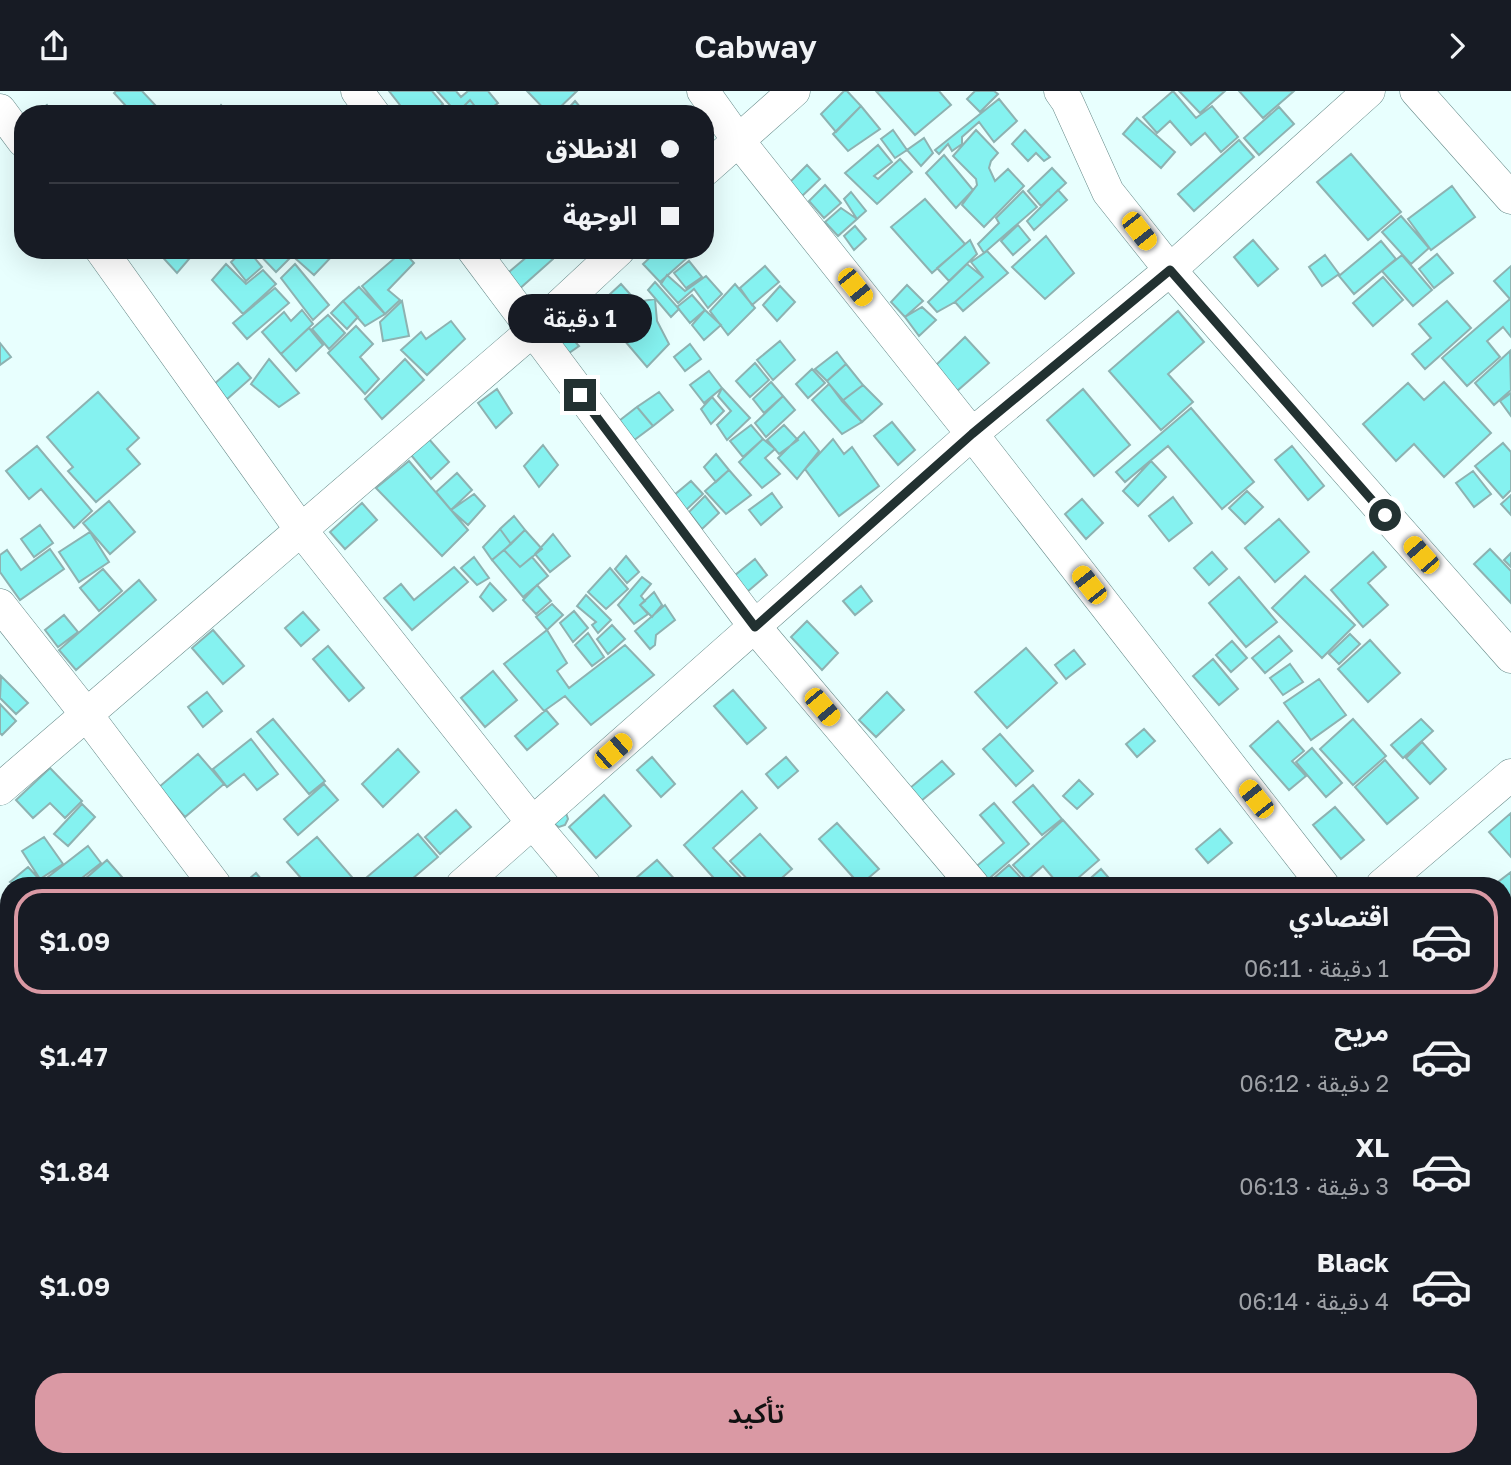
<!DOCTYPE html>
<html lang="ar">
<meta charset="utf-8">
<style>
body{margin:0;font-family:"Golos Text","Noto Sans Arabic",sans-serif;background:#242831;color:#f1f3f6;direction:rtl;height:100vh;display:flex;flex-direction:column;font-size:26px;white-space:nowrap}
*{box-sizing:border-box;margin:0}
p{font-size:23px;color:#9ea1a6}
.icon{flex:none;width:38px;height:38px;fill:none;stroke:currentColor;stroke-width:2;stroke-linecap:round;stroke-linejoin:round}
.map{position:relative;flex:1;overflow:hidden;direction:ltr}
.sheet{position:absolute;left:0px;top:786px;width:1512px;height:590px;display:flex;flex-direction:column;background:#171b24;border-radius:28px 28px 0 0;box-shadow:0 7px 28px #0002;direction:rtl}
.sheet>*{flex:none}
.top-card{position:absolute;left:14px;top:14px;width:700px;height:154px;border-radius:28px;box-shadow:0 7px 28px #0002;direction:rtl;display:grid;align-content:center;height:154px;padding:0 35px;background:#171b24}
.end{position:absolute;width:32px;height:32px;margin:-16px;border:9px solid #223131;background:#fff;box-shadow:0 0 0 4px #fff}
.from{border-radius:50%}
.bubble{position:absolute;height:49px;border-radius:24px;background:#171b24;box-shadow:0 7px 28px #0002;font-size:23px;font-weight:600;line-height:49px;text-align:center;direction:rtl}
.car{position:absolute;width:21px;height:42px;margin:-21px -10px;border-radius:9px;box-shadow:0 0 5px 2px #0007;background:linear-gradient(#f5c518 24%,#345 0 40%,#f5c518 0 76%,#345 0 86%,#f5c518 0)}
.top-card b{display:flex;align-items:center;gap:24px;height:66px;font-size:26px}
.top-card b+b{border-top:2px solid #363941}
.top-card i{width:18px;height:18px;background:#f1f3f6}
ul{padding:12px 0 0;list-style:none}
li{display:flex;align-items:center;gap:21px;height:105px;margin:0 14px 10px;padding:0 21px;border:4px solid transparent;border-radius:28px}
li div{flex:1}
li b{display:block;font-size:26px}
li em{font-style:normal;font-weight:600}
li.active{border-color:#da99a4}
li>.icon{width:63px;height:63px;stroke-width:1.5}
.button{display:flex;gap:14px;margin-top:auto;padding:14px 35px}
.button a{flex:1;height:80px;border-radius:28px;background:#da99a4;color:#111;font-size:28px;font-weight:600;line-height:80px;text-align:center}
header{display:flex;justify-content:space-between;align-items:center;height:91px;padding:0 35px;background:#171b24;font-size:32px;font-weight:600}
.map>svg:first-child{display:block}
</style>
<header><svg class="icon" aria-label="forward" viewBox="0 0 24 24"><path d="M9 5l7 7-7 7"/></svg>Cabway<svg class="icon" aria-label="share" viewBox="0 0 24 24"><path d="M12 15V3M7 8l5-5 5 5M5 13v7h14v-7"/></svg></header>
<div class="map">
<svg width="1511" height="1374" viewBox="0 0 1511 1374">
<rect width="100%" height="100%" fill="#e8fffe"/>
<!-- building -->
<path fill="#85f2f0" stroke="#8db2b1" stroke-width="2" d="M116 0H142L158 17 150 23H122L120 21 127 16 114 2Z
M389 0H432L443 13 430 23H407Z
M437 0H456L461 6 468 0H488L498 12 484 23H481L470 9 457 22Z
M527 0H577L553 23H549Z
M844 0H847L861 15 836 41 821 23Z
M876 0H939L951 14 915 44Z
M975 0H994L998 3 980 21 967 8Z
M1173 0 1196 27 1212 15 1238 46 1221 61 1205 42 1191 54 1170 30 1157 42 1143 26Z
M1179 0H1225L1200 22Z
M1239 0H1294L1263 27Z
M999 8 1017 30 994 51 979 31 962 46V53L952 60 948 53 939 63 935 59Z
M470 9 481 23H456Z
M575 10 586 23H563Z
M47 14 54 23H35Z
M221 14 229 23H214Z
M861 15 880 38 848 60 833 43Z
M497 16 502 23H489Z
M1279 16 1294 33 1259 64 1244 47Z
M1137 27 1175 61 1161 77 1123 43Z
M893 39 907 59 895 67 881 48Z
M976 39 998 62 991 70 989 77 995 90 1008 78 1024 95 984 136 962 114 977 94 976 88 953 65Z
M1025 39 1050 66 1044 70 1036 62 1028 70 1012 53Z
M924 47 933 62 921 75 907 59Z
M1239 49 1254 66 1194 120 1178 103Z
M878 54 892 71 874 85 878 88 900 68 912 81 877 113 845 82Z
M1351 63 1401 121 1368 149 1317 91Z
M944 64 973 99 956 117 926 82Z
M807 74 820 88 801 106 789 92Z
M1052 77 1066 92 1041 115 1028 100Z
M825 94 841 112 824 127 809 110Z
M1452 95 1475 126 1431 159 1408 128Z
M1058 99 1067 109 1034 139 1027 130Z
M1023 100 1037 116 984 162 978 153 999 132 996 127Z
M851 101 866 120 857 128 844 108Z
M925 108 965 153 932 182 891 136Z
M841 117 857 128 838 145 825 131Z
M1401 125 1429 157 1411 173 1382 141Z
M1018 134 1030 149 1013 164 1001 150Z
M855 135 866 148 854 159 844 145Z
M1046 145 1074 182 1045 208 1012 176Z
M970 149 977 163 949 190 937 177Z
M1253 149 1278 178 1258 195 1234 166Z
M1381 150 1396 168 1354 203 1339 185Z
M156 159H181L189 168 177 182Z
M244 159H248L262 176 246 190 231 171Z
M255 159H298L276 181Z
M306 159H330L334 163 314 184 296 168Z
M526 159H549L553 168 517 200 509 181 529 164Z
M658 159H680L687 167 660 191 643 173Z
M403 160 414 172 388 199 400 209 385 223 362 195Z
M987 160 1008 182 963 220 955 211 983 186 971 171Z
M1437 163 1453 182 1434 197 1419 178Z
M1325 164 1339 183 1322 195 1309 176Z
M1402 164 1432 199 1413 215 1382 180Z
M689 170 702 186 686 197 674 182Z
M226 173 246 193 263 179 276 193 243 223 212 189Z
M295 173 329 214 313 229 281 187Z
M967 173 983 186 955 211 937 221 928 211Z
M765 175 779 191 752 214 740 197Z
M1511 175V246L1503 236 1487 250 1500 266 1467 295 1442 267 1510 208 1494 190Z
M667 184 685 200 706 185 722 203 708 217 694 198 678 212 661 193Z
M1383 186 1403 209 1373 235 1353 212Z
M655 191 679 218 671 226 648 199Z
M621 193 637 211 655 208 657 230 669 253 647 276 596 216Z
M735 193 755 217 728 244 710 220Z
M907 194 923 210 905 226 891 211Z
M780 195 795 211 777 230 763 214Z
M359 196 385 223 365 235 343 210Z
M275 197 289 212 247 248 233 232Z
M692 204 705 219 690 232 677 216Z
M343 210 358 226 347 238 331 222Z
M402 210 409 245 383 250 380 231Z
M1447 210 1471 237 1425 278 1412 263 1431 247 1419 233Z
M922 216 936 229 919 245 905 226Z
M302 219 313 233 281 263 262 241 284 221 291 230Z
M705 219 721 234 704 249 692 234Z
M1178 220 1204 251 1168 283 1193 311 1161 339 1109 280Z
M328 224 345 242 329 258 312 238Z
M451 230 465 248 427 284 401 259 421 241 426 248Z
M356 235 373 253 360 266 379 288 365 303 328 262Z
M309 237 323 254 296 280 281 263Z
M563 237 579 255 562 267 549 252Z
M965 246 989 272 957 300 935 275Z
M780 250 795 269 773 289 757 269Z
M0 252 11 266 0 274Z
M690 253 701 268 685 280 674 266Z
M1510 260 1511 299 1494 314 1475 292Z
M837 261 846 273 827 290 815 278Z
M269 268 299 302 279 316 251 293Z
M405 268 424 289 382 328 365 308Z
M238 272 251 287 226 309 213 294Z
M755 272 769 289 750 306 736 290Z
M846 273 863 294 842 310 827 290Z
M812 278 825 292 808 307 796 293Z
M709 280 722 297 704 312 690 294Z
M771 291 783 305 764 322 753 308Z
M1444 291 1491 342 1444 386 1414 353 1396 370 1363 333 1408 292 1424 309Z
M829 293 862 331 842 343 812 309Z
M863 294 882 313 862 331 842 310Z
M722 297 750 327 727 349 717 334 731 320 718 305Z
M497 298 512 322 496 337 478 312Z
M1083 298 1130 354 1094 385 1047 329Z
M98 301 139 347 127 358 140 373 96 411 68 380 73 376 47 346Z
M659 301 673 319 653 335 637 316Z
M1511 302V325L1500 310Z
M783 305 795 319 766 346 755 332Z
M712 306 724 320 711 333 701 318Z
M637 316 653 335 633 350 615 333Z
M1191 317 1254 391 1222 418 1168 355 1125 391 1116 381Z
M892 331 915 359 898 374 874 345Z
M751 334 763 348 743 366 730 350Z
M784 334 798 349 779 363 767 349Z
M804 341 819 360 797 388 778 367Z
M428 347 449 371 431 388 411 364Z
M763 348 775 358 765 367 780 383 762 397 739 371Z
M833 348 844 363 852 356 879 395 839 425 805 378Z
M1503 352 1511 361V399L1503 407 1475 375Z
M543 354 558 374 539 396 524 375Z
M37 355 92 420 74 437 41 398 29 408 6 380Z
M1292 355 1324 395 1308 409 1275 369Z
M716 363 729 379 716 391 704 376Z
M409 370 468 439 442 465 376 397Z
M1151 370 1166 386 1138 415 1123 400Z
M729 379 751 404 726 423 705 400Z
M1473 380 1491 403 1474 416 1456 392Z
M457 382 472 399 451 419 436 401Z
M691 390 703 403 685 420 673 405Z
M1247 400 1263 416 1245 433 1229 417Z
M772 402 782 416 761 434 749 419Z
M474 403 485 415 468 434 451 419Z
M1511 404V424L1501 413Z
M705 405 719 422 702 438 689 421Z
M1173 406 1192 432 1169 450 1149 425Z
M1082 408 1103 432 1086 448 1065 423Z
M109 410 135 441 110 463 83 432Z
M362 412 377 429 345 458 330 441Z
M514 425 525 439 511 453 500 438Z
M1279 428 1309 461 1275 491 1245 457Z
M40 434 53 452 34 466 21 448Z
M500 438 511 453 492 469 483 456Z
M525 439 542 458 520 476 504 459Z
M90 441 109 471 79 491 59 461Z
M553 443 570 465 550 481 535 463Z
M50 458 64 478 20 509 0 481V464L7 459 21 479Z
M1490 458 1511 480V512L1474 473Z
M504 459 520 476 532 466 548 485 523 506 492 469Z
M1212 461 1227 478 1209 494 1194 477Z
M1373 461 1386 476 1368 492 1388 514 1363 536 1331 499Z
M1511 462V476L1504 469Z
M626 465 639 481 627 492 615 478Z
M474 466 489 487 477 494 461 477Z
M755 468 767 484 747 501 734 485Z
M454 476 468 491 412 539 384 507 401 493 414 509Z
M610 477 628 498 606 518 588 501Z
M103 478 122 500 99 520 80 497Z
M1305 485 1355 534 1322 567 1272 517Z
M642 486 651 493 641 505 645 510 640 514 648 523 634 533 618 514Z
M1239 486 1277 531 1246 556 1209 512Z
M139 489 156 509 76 579 59 559Z
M490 492 506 509 493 520 480 506Z
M537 494 551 510 536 523 523 509Z
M861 495 872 510 855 524 843 510Z
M654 501 662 514 652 526 640 514Z
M586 504 611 529 598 542 592 534 596 531 577 515Z
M552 513 563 524 547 539 536 526Z
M665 514 675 529 656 544 655 554 650 558 635 540Z
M574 520 588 537 573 551 560 532Z
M303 521 319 539 301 555 285 537Z
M64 524 78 541 58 556 45 539Z
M807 530 838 562 822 579 791 546Z
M612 534 625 548 608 563 597 548Z
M213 539 244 575 223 593 192 557Z
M547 539 567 572 557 580 569 597 625 554 654 584 591 634 565 605 544 620 504 573Z
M588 542 604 566 592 575 575 554Z
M1350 543 1360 553 1339 573 1329 563Z
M1279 545 1292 560 1265 582 1252 567Z
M1370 549 1400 582 1368 611 1338 578Z
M1232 550 1247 567 1231 581 1216 564Z
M328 555 364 597 349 610 313 568Z
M1026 557 1057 592 1007 637 975 601Z
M1074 559 1085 573 1066 588 1055 574Z
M1213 568 1238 598 1219 614 1193 585Z
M1290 573 1303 591 1283 604 1270 587Z
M493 580 517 609 485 636 461 607Z
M1 585 28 612 16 623 0 607Z
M1319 588 1346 624 1311 649 1284 612Z
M733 599 766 637 747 653 714 615Z
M207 601 222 620 203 636 188 616Z
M887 601 904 619 876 646 859 629Z
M0 613 16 630 2 644 0 642Z
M546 619 558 633 527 659 515 645Z
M273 628 325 690 309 703 257 641Z
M1353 628 1386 665 1353 694 1320 658Z
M1421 628 1433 640 1403 667 1391 654Z
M1278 630 1304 660 1292 670 1306 685 1289 699 1250 655Z
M1144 638 1155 650 1137 666 1126 653Z
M1000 643 1033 680 1016 695 983 658Z
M251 648 278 683 257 699 244 683 227 696 213 678Z
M1422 651 1446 678 1430 693 1406 667Z
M1312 657 1342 692 1326 706 1296 671Z
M398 658 419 681 383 716 362 693Z
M198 663 224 693 185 726 159 696Z
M652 666 675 693 661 706 637 679Z
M786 666 798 680 778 697 766 683Z
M1385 669 1418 707 1387 733 1355 696Z
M942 670 954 683 921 710 910 697Z
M50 677 82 710 65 727 50 712 33 727 16 709Z
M1079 689 1093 703 1077 718 1063 705Z
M324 693 338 709 298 744 284 728Z
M1033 694 1062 728 1042 744 1013 711Z
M742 700 757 717 713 757 748 794H720L684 754Z
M604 704 631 735 596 767 569 736Z
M994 712 1029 753 984 792 972 779 1004 752 980 724Z
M82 713 95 726 68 755 54 743Z
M1335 716 1364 749 1341 768 1313 734Z
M456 719 471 736 440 763 425 746Z
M566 722 568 728 565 734 559 736 554 733Z
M1511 722V766L1489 741Z
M1063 729 1099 769 1070 794H1059L1043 775 1027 789 1013 774Z
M837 732 879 778 860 794 819 748Z
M1220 738 1232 752 1208 772 1196 758Z
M418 743 438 766 405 794H374L367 786Z
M760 743 792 778 774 794H753L730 770Z
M44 746 63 773 40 788 22 760Z
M317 746 352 786 342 794H307L287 771Z
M88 755 101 772 73 794H49L44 789Z
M107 769 129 794H78Z
M657 769 680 794H628Z
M1009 774 1023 789 1017 794H986Z
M28 776 41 790 36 794H14L10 791Z
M1101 778 1115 794H1087L1085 792Z
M1511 781V807L1503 797V794L1498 791Z
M256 782 266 794H246L244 792Z
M9 854V916L0 906V862Z
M1503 1106 1511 1116 1510 1155 1503 1146Z
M1503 1185 1511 1194V1230L1503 1237Z
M9 1211V1249L0 1238V1219Z
M0 1288 8 1297 0 1304Z
M1503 1292 1511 1301V1337L1503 1344Z
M1511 1340V1365L1500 1374H1494L1488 1367H1503V1347Z
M32 1367H61L48 1374H24Z
M65 1367H87L80 1374H68L63 1369Z
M110 1367H130L122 1374H116Z
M131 1367H148L151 1370 146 1374H123Z
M194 1367H211L203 1374H200Z
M462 1367H480L472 1374H469Z
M489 1367H572L563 1374H527L522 1367 513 1374H480Z
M746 1367H770L762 1374H748L743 1369Z
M779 1367H791L798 1374H772Z
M796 1367H809L816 1374H802Z
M849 1367H891L882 1374H855Z
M907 1367H964L958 1374H900Z
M1071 1367H1096L1100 1371 1097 1374H1072L1068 1370Z
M1148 1367H1168L1159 1374H1154Z
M1174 1367H1200L1192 1374H1165Z
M1208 1367H1235L1242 1374H1214Z"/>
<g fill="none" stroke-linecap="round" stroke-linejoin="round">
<!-- minor casing -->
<g stroke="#658988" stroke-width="33">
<path id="minor" d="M357 0 374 23
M703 0 738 49 972 343 1323 794
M1060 0 1067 10 1108 101 1170 179 1511 566
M1416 0 1511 107
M0 19 23 50
M705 79 794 0
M101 159 301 439 532 731 585 794
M473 159 755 536 973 794
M0 514 86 623 215 794
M0 698 532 240 619 159
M462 794 972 343 1170 179 1369 0
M1382 794 1511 684
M0 986 9 998
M1503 1023 1511 1032
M0 1198 9 1190
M304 1367 310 1374
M677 1367 682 1374
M1045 1367 1050 1374
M1428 1367 1433 1374
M710 1374 718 1367"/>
</g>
<!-- minor -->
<use href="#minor" stroke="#fff" stroke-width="32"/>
</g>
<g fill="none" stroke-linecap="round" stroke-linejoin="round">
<!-- route -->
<path stroke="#223131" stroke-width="9" d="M580 304 755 536 972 343 1170 179 1385 424"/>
</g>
</svg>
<i class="end from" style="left:1385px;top:424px"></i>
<i class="end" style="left:580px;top:304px"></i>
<div class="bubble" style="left:508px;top:203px;width:144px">1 دقيقة</div>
<i class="car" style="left:1139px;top:140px;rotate:142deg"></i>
<i class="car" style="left:855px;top:196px;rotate:141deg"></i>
<i class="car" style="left:1421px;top:464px;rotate:319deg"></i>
<i class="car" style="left:1089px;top:494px;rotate:322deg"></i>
<i class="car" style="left:822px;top:616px;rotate:140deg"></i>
<i class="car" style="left:613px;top:660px;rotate:49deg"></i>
<i class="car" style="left:1256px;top:708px;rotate:322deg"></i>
<div class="top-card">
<b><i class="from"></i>الانطلاق</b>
<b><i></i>الوجهة</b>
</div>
<section class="sheet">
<ul>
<li class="active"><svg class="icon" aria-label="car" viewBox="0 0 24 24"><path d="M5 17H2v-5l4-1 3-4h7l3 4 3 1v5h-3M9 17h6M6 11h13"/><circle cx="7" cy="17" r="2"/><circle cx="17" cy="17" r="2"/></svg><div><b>اقتصادي</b><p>1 دقيقة · 06:11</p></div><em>$1.09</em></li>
<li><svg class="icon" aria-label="car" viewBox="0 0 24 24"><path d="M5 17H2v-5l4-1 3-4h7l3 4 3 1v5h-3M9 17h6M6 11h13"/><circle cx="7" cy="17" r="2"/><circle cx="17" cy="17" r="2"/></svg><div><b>مريح</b><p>2 دقيقة · 06:12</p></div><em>$1.47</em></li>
<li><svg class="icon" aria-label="car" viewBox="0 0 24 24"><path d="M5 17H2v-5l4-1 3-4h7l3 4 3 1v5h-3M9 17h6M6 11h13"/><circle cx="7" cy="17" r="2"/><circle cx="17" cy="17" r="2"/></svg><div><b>XL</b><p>3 دقيقة · 06:13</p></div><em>$1.84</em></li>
<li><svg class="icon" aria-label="car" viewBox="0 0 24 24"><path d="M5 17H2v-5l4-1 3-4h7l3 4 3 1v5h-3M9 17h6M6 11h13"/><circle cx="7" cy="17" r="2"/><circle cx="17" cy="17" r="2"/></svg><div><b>Black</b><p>4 دقيقة · 06:14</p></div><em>$1.09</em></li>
</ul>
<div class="button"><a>تأكيد</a></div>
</section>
</div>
